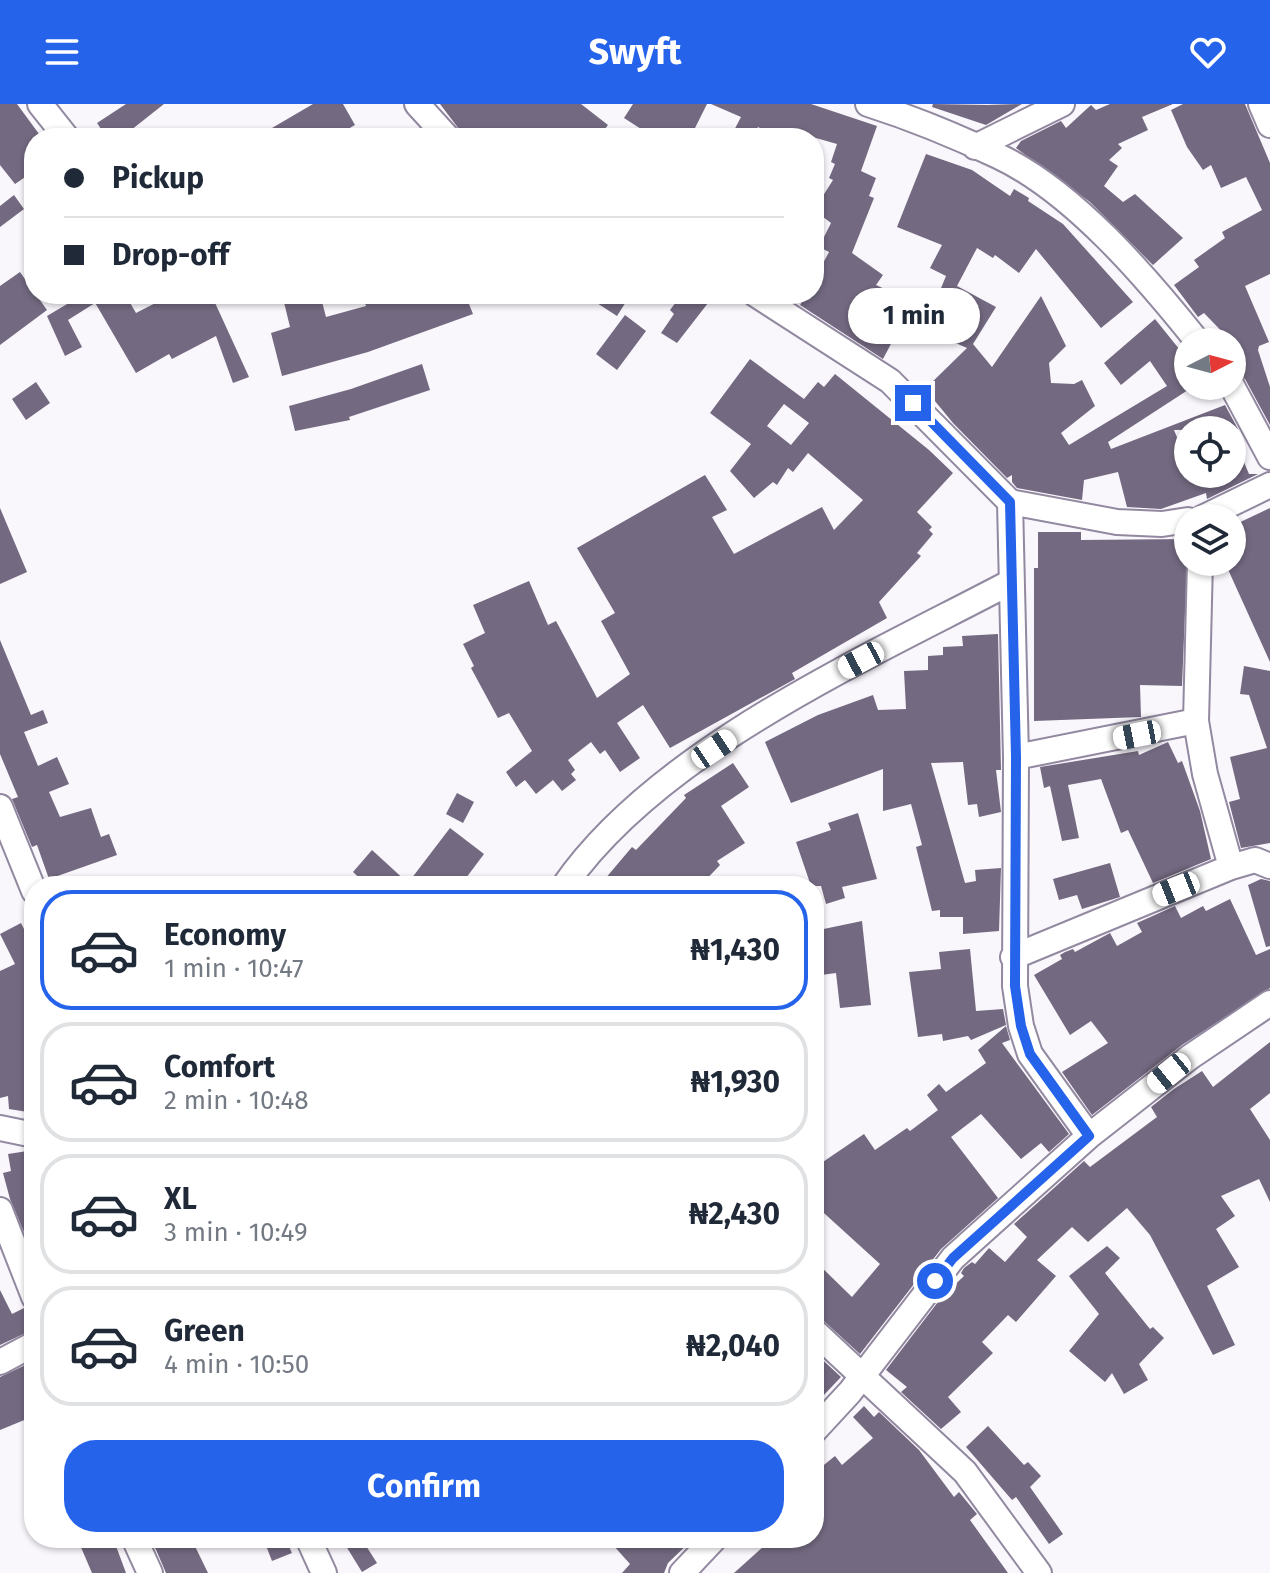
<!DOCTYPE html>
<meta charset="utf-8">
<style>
body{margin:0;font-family:"Fira Sans",sans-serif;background:#f6f6f7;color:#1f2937;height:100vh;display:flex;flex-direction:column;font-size:30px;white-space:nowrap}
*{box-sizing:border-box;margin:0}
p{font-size:26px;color:#747a83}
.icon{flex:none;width:44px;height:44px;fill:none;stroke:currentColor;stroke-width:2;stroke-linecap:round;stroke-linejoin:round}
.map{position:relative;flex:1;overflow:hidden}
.drawer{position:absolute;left:24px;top:772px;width:800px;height:672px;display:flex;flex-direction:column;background:#fff;border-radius:32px;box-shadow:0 2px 6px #0004}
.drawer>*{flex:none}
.hud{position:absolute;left:24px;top:24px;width:800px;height:176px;border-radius:32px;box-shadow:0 2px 6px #0004;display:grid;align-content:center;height:176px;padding:0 40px;background:#fff}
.needle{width:52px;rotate:84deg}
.tools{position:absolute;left:1174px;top:224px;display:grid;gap:16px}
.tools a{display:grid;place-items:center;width:72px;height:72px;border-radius:50%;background:#fff;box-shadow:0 2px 6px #0004;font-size:40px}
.end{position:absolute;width:36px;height:36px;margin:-18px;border:10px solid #2563eb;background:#fff;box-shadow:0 0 0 4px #fff}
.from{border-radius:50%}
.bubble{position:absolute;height:56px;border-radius:28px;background:#fff;box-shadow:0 2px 6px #0004;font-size:26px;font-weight:700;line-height:56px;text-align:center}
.car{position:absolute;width:24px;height:48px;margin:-24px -12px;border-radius:10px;box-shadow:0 0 6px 2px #0007;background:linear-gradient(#fff 24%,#345 0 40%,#fff 0 76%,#345 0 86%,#fff 0)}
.hud b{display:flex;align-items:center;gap:28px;height:76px;font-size:30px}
.hud b+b{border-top:2px solid #e0e1e3}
.hud i{width:20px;height:20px;background:#1f2937}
ul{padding:14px 0 0;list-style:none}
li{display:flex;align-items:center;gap:24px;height:120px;margin:0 16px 12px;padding:0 24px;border:4px solid #e0e1e3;border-radius:32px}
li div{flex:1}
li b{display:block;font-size:30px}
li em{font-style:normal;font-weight:700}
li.active{border-color:#2563eb}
li>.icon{width:72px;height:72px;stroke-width:1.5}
.button{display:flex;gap:16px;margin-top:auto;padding:16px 40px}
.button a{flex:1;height:92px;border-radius:32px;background:#2563eb;color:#fff;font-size:32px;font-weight:700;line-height:92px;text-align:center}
header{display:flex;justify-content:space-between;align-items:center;height:104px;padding:0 40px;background:#2563eb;color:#fff;font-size:36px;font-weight:700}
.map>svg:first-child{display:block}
</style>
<header><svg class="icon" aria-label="menu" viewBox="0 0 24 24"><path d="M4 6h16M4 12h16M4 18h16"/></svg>Swyft<svg class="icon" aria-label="heart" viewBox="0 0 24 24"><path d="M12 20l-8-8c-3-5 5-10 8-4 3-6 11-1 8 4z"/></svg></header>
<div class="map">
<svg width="1270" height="1469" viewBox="0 0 1270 1469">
<rect width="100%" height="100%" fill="#f9f6fc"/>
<!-- building -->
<path fill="#736980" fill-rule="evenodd" d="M0 0H17L42 34H34V67L15 80 0 61Z
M126 0H164L121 34H107L97 19Z
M313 0H343L355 21 332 34H277L272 24Z
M440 0H581L608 21 598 34H476L470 24 462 29Z
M633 0H707L690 34 667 27 663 34H655L624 14Z
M711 0H811L877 22 861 67 876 74 869 92 874 94 852 149 883 171 876 181 902 193 891 214 902 219 883 255 800 201 807 190H814V176L829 148 819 143 831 119 814 106 833 76 829 74 835 60 831 58 837 40 816 34H780L758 23 752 34H730L741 13Z
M933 0 987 1 1022 0 986 21 932 3Z
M1110 0H1173L1142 13 1148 26 1118 40 1122 44 1109 56 1118 62 1104 82 1123 98 1135 90 1183 134 1153 161 1090 98 1016 44 1021 37 1061 17 1066 24 1091 1 1096 6Z
M1183 0H1245L1270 59V170L1245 182 1269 238 1259 242 1258 246 1270 283V321L1245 275 1232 267V238L1204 209 1198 213 1174 181 1199 163 1194 156 1225 134 1222 128 1262 106 1246 73 1221 84 1211 61 1203 66 1187 43 1171 6Z
M926 50 972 66 1010 92 1014 85 1029 94 1028 97 1063 120 1133 198 1101 224 1036 145 1019 169 995 151 993 154 977 144 957 182 996 203 973 240 992 263 1041 192 1066 242 1049 259 1051 279 1074 280 1082 276 1095 302 1061 329 1069 341 1167 282 1150 257 1121 281 1104 259 1155 215 1188 256V286L1108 338 1111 345 1225 301 1238 325 1174 326 1188 360V370H1232V330L1249 370H1258L1207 395 1206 389 1161 405 1127 403 1118 368 1084 376 1082 396 1017 384 1012 378V371L1007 374 953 319 925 285 967 244 924 225 946 172 930 164 942 141 897 123Z
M14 91 24 105 0 123V102Z
M20 168 47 206 0 241V182Z
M84 190H89L95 199 68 216 82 243 65 252 47 212Z
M90 190H125L136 209 173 190H211L249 273 233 279 216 232 172 255 169 250 136 269Z
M282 190H320L326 213 366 202 362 190H465L473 210 368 248 282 272 271 229 290 223Z
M583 190H631L617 212Z
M682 190H715L677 239 661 229 674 210 670 206Z
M625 211 646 227 617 266 596 250Z
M750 255 804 295 818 278 824 283 835 270 929 346 953 369 917 408 932 423 929 426 933 430 917 449 921 452 879 498 887 514 792 569 795 575 670 644 643 601 617 619 640 654 620 668 605 646 600 650 591 638 568 656 575 666 571 670 576 676 562 687 553 676 536 690 525 676 516 683 506 668 532 647 509 609 498 614 471 564 474 562 463 540 485 529 473 501 529 477 548 521 556 517 597 594 630 570 601 517 615 509 577 444 705 371 727 406 712 413 734 450 822 403 834 426 863 396 808 349 793 368 788 364 777 381 773 378 754 394 730 367 751 340 710 309ZM784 300 809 319 791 341 767 322Z
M422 260 430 286 349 313 350 316 295 327 289 302 351 285Z
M36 278 50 299 26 316 12 295Z
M0 404 27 468 0 480Z
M1270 404V558L1226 461 1232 458V422Z
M1038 428H1081V436L1188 435 1182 582 1140 581 1141 613 1034 617V464H1038Z
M998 530 1001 666H996L1001 708 979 713 977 700 968 701 963 658 931 659 965 779 976 777 975 766 1001 764 999 827 963 830V813H940V806L932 807 916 743 922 741 911 700 883 707V665L791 699 765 638 818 611 873 591 878 606 906 605 904 567 928 566V552L943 551V543L963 542 962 532Z
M0 536 31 611 43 606 48 619 24 628 38 662 57 653 69 680 49 688 60 713 91 704 101 733 109 730 117 751 49 775 37 741 32 743 12 695 18 693 0 650Z
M1244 562 1270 567V739L1241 744 1229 698 1240 695 1230 653 1267 644 1249 591 1240 590Z
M1168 638 1178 659 1182 657 1200 707 1211 755 1153 779 1128 726 1121 729 1101 675 1068 681 1079 734 1062 737 1050 682 1044 684 1040 663 1138 647 1139 651Z
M733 659 749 683 721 702 745 739 717 757 720 761 700 782H599L632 743 636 746 686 694 684 691Z
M457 689 474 698 463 719 446 710Z
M858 709 877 775 842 783 845 794 826 800 821 782H811L796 738 831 726 828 719Z
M450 724 484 750 460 782H368L353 768 372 746 408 779Z
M1110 759 1120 793 1082 805 1077 791 1059 796 1053 775Z
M1261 775 1270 777V842L1266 843 1248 781Z
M1230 795 1256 851 1270 845V884L1182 941 1092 1011 1062 968 1108 939 1091 917 1070 931 1034 871 1062 855 1060 851 1065 848 1073 845 1075 848 1110 829 1117 842 1142 828 1137 819 1175 802 1181 814 1203 802 1206 807Z
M862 817 871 901 840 904 836 869 814 872V827Z
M21 819 34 845V1009L9 1005 8 992 0 994V867L15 860 0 830Z
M970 845 976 907 1003 905 1006 921 971 936 968 932 943 937 942 930 918 933 909 868 941 865 939 848Z
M1006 922 1010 936 1002 939 1069 1030 1049 1048 1041 1039 1021 1055 981 1010 951 1033 998 1094 941 1145 860 1250 814 1208V1156L852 1193 880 1160 814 1100V1064L864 1030 875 1046 907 1024 910 1027 938 1006 927 991 939 980 946 988 986 959 978 946Z
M1270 938V989L1250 1005 1270 1036V1098L1259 1075 1221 1092 1235 1112 1216 1125 1239 1163 1207 1182 1235 1241 1213 1251 1150 1131 1127 1104 1088 1138 1072 1123 1037 1156 1056 1172 1016 1218 1008 1211 982 1238 993 1249 948 1293 961 1308 941 1325 901 1288 907 1283 886 1266 941 1194 964 1172 961 1169 964 1164 972 1158 975 1160 989 1144 1005 1158 1027 1133 1014 1120 1084 1057 1090 1063 1157 1013 1151 1003 1174 985 1202 967 1213 983Z
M34 1046V1152L10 1095 3 1069 11 1067 8 1050Z
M1107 1142 1120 1154 1105 1169 1150 1225 1153 1223 1164 1234 1139 1260 1148 1276 1124 1290 1112 1269 1105 1278 1069 1247 1099 1210 1069 1172Z
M0 1186 12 1210 24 1204 34 1209V1225L0 1241Z
M814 1248 841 1273 822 1293 814 1285Z
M34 1257V1312L0 1326V1273Z
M864 1302 874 1313 879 1308 919 1346 954 1393 959 1388 977 1410 970 1416 1008 1469H734L773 1434H814V1369L835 1352 842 1361 873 1334 853 1313Z
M988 1322 1024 1361 1028 1358 1041 1372 1030 1383 1063 1430 1049 1440 1016 1393 1012 1396 966 1343Z
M77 1434H113L126 1469H92Z
M151 1434H191L208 1469H166Z
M263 1434H285L292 1449 272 1457Z
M341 1434H361L377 1459 362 1468Z
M620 1434H694L668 1459 664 1469H622L630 1460 613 1441Z"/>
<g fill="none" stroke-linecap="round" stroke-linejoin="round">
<!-- minor casing -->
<g stroke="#9288a0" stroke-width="28">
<path id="minor" d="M40 0 67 34
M417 0 448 34
M868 0C912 14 956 32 998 52 1073 87 1147 174 1198 238
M1261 0 1270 21
M975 43 1062 0
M755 190 890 277 1010 398 1117 418 1162 420 1188 416
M1232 282 1270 353
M1010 398 1016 653 1015 882 1021 922 1030 950 1089 1032
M1202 414 1270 381
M1196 617 1205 670 1231 763
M1016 653 1196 617 1200 458
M0 703 34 787
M564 782C658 646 867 554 1011 478
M1013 853 1231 763 1255 756 1270 762
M0 1024 34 1031
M0 1106 34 1193
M814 1227 965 1368 1039 1469
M0 1258 34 1240
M814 1327 850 1288 953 1154 1089 1032 1190 953 1270 899
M134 1434 150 1469
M308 1434 324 1469
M682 1469 715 1434"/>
</g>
<!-- minor -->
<use href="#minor" stroke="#fff" stroke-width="24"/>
</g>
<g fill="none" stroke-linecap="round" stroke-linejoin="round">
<!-- route -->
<path stroke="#2563eb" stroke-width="10" d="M913 299 1010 398 1016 653 1015 882 1021 922 1030 950 1089 1032 953 1154 935 1177"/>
</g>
</svg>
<div class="tools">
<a><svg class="needle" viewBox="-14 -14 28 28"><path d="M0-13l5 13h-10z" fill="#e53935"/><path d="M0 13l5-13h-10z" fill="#747a83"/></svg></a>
<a><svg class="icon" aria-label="locate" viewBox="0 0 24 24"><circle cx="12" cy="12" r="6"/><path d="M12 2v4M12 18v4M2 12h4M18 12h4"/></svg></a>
<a><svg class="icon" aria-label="layers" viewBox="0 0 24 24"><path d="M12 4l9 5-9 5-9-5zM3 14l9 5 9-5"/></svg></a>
</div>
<i class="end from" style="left:935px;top:1177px"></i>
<i class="end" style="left:913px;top:299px"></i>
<div class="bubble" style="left:848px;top:184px;width:132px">1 min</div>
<i class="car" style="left:861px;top:556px;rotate:242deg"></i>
<i class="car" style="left:1137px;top:631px;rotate:259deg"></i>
<i class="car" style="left:714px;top:645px;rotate:56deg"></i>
<i class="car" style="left:1176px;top:785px;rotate:248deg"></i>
<i class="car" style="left:1169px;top:969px;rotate:231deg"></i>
<div class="hud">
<b><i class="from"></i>Pickup</b>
<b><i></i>Drop-off</b>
</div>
<section class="drawer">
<ul>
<li class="active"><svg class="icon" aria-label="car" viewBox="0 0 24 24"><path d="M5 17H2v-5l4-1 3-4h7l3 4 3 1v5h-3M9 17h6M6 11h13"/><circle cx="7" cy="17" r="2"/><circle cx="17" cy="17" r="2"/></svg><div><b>Economy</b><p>1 min · 10:47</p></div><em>₦1,430</em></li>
<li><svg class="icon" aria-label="car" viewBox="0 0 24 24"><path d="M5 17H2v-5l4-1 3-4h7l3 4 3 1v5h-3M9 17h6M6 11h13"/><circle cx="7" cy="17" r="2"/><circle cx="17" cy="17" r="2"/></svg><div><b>Comfort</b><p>2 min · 10:48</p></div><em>₦1,930</em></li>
<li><svg class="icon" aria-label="car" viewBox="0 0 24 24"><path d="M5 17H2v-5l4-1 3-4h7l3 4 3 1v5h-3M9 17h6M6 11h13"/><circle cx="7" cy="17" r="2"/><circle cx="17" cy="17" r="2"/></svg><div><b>XL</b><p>3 min · 10:49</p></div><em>₦2,430</em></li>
<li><svg class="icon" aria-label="car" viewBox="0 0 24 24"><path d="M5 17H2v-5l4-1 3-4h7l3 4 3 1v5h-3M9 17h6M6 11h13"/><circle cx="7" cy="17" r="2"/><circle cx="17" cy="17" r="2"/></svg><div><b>Green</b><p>4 min · 10:50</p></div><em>₦2,040</em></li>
</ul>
<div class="button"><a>Confirm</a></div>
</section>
</div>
